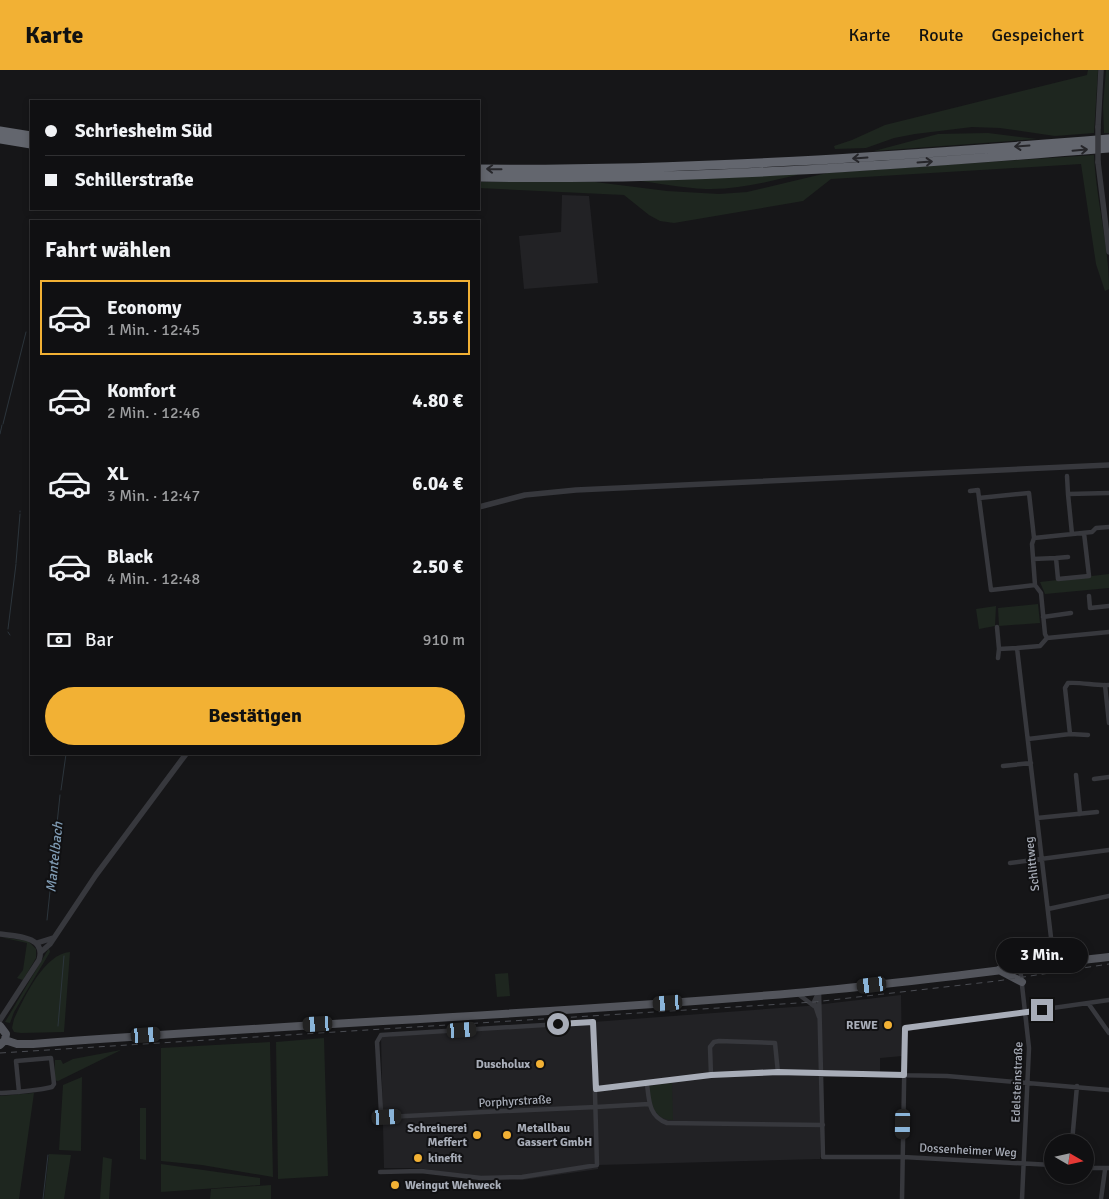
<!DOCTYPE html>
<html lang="de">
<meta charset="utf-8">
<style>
body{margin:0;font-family:Signika,sans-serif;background:#19191b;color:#f1f3f6;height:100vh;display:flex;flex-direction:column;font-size:19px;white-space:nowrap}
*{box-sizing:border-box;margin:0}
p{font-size:16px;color:#9c9d9f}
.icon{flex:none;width:28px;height:28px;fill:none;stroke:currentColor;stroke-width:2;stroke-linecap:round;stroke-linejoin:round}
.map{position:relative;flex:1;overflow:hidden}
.details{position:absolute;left:30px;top:150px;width:450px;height:535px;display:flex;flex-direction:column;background:#101012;border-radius:0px;box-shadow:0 2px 8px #0003,0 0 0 1px #303032}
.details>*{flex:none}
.guide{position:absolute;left:30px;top:30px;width:450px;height:110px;border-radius:0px;box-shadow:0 2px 8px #0003,0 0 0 1px #303032;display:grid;align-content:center;height:110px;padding:0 15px;background:#101012}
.needle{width:32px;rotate:99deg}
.controls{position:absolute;left:1044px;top:1064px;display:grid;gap:10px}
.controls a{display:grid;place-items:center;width:50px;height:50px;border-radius:50%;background:#101012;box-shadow:0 2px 8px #0003,0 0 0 1px #303032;font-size:25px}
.end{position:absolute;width:22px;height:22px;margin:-11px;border:6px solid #a8adb8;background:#111;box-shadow:0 0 0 2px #111}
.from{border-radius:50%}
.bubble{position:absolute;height:35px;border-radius:18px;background:#101012;box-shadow:0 2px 8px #0003,0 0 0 1px #303032;font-size:16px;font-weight:800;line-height:35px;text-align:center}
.car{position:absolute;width:15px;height:30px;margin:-15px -8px;border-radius:6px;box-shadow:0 0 4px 1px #0007;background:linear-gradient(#222 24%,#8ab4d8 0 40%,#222 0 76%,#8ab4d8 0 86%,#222 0)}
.guide b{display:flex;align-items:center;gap:18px;height:48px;font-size:19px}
.guide b+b{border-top:1px solid #303032}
.guide i{width:12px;height:12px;background:#f1f3f6}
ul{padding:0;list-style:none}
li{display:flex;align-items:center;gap:15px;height:75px;margin:0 10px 8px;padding:0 5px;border:2px solid transparent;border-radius:0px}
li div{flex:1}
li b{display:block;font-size:19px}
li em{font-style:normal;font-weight:800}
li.active{border-color:#f2b134}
li>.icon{width:45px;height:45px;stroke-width:1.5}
h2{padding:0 15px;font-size:22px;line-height:60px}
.pay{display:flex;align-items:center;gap:12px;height:55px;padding:0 15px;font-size:19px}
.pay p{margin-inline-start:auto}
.action{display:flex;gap:10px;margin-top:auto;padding:10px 15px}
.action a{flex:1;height:58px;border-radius:30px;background:#f2b134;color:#111;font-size:20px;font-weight:800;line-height:58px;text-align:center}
header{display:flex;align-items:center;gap:30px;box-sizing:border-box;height:70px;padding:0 25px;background:#f2b134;color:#111}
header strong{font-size:24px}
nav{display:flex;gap:28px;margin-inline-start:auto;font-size:18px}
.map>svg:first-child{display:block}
</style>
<header>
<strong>Karte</strong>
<nav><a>Karte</a><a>Route</a><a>Gespeichert</a></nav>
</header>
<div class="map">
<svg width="1109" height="1129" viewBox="0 0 1109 1129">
<rect width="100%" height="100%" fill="#161618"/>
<!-- built -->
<path fill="#222225" d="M562 125 589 126 598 213 524 219 519 166 561 162Z
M901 925 902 986 880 988V1002L821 1000 820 1089 598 1095V1099L522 1110 467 1106 419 1098H384L381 967 593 950V952L807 936Z"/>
<!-- green -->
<path fill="#1e261f" d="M1088 0H1098L1094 63 1055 66 1000 58 972 57 915 64 894 68 866 78 835 79 834 76 852 70 885 55 1087 5Z
M1106 0H1109V63H1104L1103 36Z
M988 63 1037 69 874 81 938 64Z
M1094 85C1096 130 1109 175 1109 219L1105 221 1096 194 1081 94 831 109 803 131 674 153 660 151 649 145 624 125 479 118V112H595L667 121 719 124 747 122 827 103Z
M797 101V105C767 112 737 120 706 119 682 118 658 113 633 110Z
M1109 504V518L1045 524 1040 512Z
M1038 534 1040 553 999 556 998 538Z
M996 536 995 556 979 559 976 539Z
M0 867 28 871 36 879V888L23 910 17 908 23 900 27 873Z
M49 878 50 882 14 942 10 953 5 952Z
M70 882 64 962 21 963 14 962 12 958 14 949C25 926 44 884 70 882Z
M508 903 510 926 497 927 495 904Z
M324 968 328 1106 278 1109 276 972Z
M270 972 273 1107 202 1095 161 1091V978Z
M121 980 58 1011 54 1010 55 990H61L63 994 73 989Z
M82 1007 81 1081 59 1080 63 1015Z
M672 1013 673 1050C653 1050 651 1033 649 1016Z
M34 1023 19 1129H0V1026Z
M140 1038H146V1090L140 1089Z
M49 1084 71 1085 64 1129H44Z
M103 1087 112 1089 109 1129H100Z
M161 1094 260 1108V1115L161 1122Z
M271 1115V1129H210L211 1119Z"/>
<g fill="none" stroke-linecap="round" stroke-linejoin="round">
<!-- stream -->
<path stroke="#2c353c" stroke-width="1" d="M3 354 26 262
M0 364 2 355
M20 442V441
M16 493 20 444
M8 559 16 494
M8 562 10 565
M61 720 66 684
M47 850 60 725
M58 956 64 886
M43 1129 48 1085"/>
<!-- minor -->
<path stroke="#37383d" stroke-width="4.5" d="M1067 406 1068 424
M970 421 978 420 979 428
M1072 464 1068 424 1109 423
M1034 468 1029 423 979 428 991 520 1035 515
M1056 488 1068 487
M1033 489 1056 488 1058 509 1089 506 1084 463
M1089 526 1090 538 1109 536
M1043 547 1071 543
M997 557 999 579 998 588
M1047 568 1040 576 1017 578 1054 893
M1047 568 1045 564 1041 523 1035 515 1032 474 1034 468 1092 462 1096 458 1109 457
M1047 568 1109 562
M999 579 1017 578
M1105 615 1109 653
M1070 664 1088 665
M1028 669 1070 664 1065 618 1068 613C1083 612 1095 616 1109 615
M1003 696 1031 693
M1076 705 1080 744
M1094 709 1109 707
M1037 748 1097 742
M1010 793 1109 780
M1048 839 1109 826
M1020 897 1029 978 1022 1129
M819 921 823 1087H903L1052 1095
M798 924 814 936
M1088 933 1109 963
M819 947 814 932 819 921
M711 1005 710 977 714 972 719 971 775 973 778 1003
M647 1014C649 1031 649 1047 667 1053L823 1055
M596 1019 711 1005 778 1003 947 1006 1109 1020
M0 1023H2C19 1022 35 1021 52 1017L54 1014 51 988 16 991 19 1022
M1072 1072 1077 1016
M1085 1098H1109
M380 1102 421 1101 481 1108 522 1107 597 1095 593 952 381 965 377 972 381 1042 387 1047C457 1043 526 1040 596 1037 614 1036 632 1035 649 1034
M902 1129 905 959 1109 930
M1101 1129 1105 1100"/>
<!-- tertiary -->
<path stroke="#37383d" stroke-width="5.5" d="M1098 57 1101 0
M1098 92 1109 182
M479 437 525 425 576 420 1109 395
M0 864C15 866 47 866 39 890L0 950
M37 873 53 868
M41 882 50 874 96 805 186 684"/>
<!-- primary -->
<path stroke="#53555c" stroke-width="8" d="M999 900 1022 912
M0 956 6 964 5 970 0 975
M5 970 17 974H33C287 954 542 945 796 923 901 914 1005 899 1109 887"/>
<!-- motorway -->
<path stroke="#63666e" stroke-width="9" d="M0 61 31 66
M0 69 31 74
M479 99C689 101 899 86 1109 69
M479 107C689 111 900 95 1109 78"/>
<!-- rail -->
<path stroke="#4a4c52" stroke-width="1" stroke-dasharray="6 5" stroke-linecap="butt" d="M0 983 814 932 997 911 1109 894"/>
<!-- tertiary-bridge -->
<path stroke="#37383d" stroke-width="5.5" d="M1098 57V92"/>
</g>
<!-- one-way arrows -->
<defs><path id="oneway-shaft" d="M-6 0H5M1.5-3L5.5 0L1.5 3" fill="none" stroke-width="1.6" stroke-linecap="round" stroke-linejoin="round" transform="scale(1.25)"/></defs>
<g stroke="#26262a">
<use href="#oneway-shaft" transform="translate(1022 76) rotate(176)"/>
<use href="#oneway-shaft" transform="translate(1080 80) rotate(-5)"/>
<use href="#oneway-shaft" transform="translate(860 88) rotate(176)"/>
<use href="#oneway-shaft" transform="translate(925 92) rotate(-4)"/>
<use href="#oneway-shaft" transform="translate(494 99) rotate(-179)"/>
</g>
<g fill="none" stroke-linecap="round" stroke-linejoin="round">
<!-- route -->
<path stroke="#a8adb8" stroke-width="6" d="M558 954 593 952 596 1019 711 1005 778 1002 904 1005 905 958 1042 940"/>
</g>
<!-- markers -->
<g fill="#f2b134" stroke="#111113" stroke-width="2">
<circle cx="888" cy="955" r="5"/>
<circle cx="540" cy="994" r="5"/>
<circle cx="477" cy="1065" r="5"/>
<circle cx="507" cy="1065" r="5"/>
<circle cx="418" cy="1088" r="5"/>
<circle cx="395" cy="1115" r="5"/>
</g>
<g text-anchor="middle" stroke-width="4" stroke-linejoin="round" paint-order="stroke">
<!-- street labels -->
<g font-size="12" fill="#a8adb8" stroke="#111113">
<text transform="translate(1032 794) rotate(-97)" y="4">Schlittweg</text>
<text transform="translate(1017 1012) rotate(-88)" y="4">Edelsteinstraße</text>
<text transform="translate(515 1031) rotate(-3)" y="4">Porphyrstraße</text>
<text transform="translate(968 1080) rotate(3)" y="4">Dossenheimer Weg</text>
</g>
<!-- poi labels -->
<g font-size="12" font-weight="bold" fill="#a8adb8" stroke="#111113" text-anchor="end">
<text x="878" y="959">REWE</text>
<text x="530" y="998">Duscholux</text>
<text x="467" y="1062">Schreinerei<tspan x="467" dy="14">Meffert</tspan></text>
<text x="517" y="1062" text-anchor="start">Metallbau<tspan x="517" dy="14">Gassert GmbH</tspan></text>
<text x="428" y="1092" text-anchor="start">kinefit</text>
<text x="405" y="1119" text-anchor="start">Weingut Wehweck</text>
</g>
<!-- water labels -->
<g font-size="14" font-style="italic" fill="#7f9bb3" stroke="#111113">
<text transform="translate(54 787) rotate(-84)" y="5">Mantelbach</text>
</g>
</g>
</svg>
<div class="controls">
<a><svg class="needle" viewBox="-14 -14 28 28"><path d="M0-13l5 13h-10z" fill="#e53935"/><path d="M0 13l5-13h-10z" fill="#9c9d9f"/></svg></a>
</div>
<i class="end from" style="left:558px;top:954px"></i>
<i class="end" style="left:1042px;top:940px"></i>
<div class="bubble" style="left:996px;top:868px;width:92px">3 Min.</div>
<i class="car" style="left:872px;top:915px;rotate:263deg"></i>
<i class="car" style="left:668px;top:933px;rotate:266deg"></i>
<i class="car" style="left:318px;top:954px;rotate:267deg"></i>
<i class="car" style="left:462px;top:960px;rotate:86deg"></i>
<i class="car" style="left:146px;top:965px;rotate:86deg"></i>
<i class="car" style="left:387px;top:1047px;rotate:87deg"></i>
<i class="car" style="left:903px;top:1054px;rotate:181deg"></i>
<div class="guide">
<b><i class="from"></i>Schriesheim Süd</b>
<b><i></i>Schillerstraße</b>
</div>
<section class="details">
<h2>Fahrt wählen</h2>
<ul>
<li class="active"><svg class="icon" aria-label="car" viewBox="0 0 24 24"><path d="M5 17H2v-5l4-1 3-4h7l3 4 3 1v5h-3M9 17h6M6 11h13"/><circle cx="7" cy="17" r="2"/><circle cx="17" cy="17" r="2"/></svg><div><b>Economy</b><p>1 Min. · 12:45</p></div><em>3.55 €</em></li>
<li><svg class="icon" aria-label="car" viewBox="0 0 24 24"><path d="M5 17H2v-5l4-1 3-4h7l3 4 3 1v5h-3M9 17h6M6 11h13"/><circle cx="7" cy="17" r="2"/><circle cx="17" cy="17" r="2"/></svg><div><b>Komfort</b><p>2 Min. · 12:46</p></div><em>4.80 €</em></li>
<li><svg class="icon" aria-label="car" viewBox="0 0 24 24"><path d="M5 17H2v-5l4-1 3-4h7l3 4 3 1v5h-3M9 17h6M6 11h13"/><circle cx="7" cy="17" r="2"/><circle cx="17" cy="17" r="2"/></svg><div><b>XL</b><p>3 Min. · 12:47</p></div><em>6.04 €</em></li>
<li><svg class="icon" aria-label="car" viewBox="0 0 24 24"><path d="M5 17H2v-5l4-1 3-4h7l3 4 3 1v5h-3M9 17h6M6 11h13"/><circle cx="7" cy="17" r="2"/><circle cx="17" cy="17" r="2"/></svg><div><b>Black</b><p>4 Min. · 12:48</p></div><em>2.50 €</em></li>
</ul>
<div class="pay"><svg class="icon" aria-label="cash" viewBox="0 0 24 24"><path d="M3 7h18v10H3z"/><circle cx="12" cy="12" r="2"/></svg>Bar<p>910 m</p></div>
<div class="action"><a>Bestätigen</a></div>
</section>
</div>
